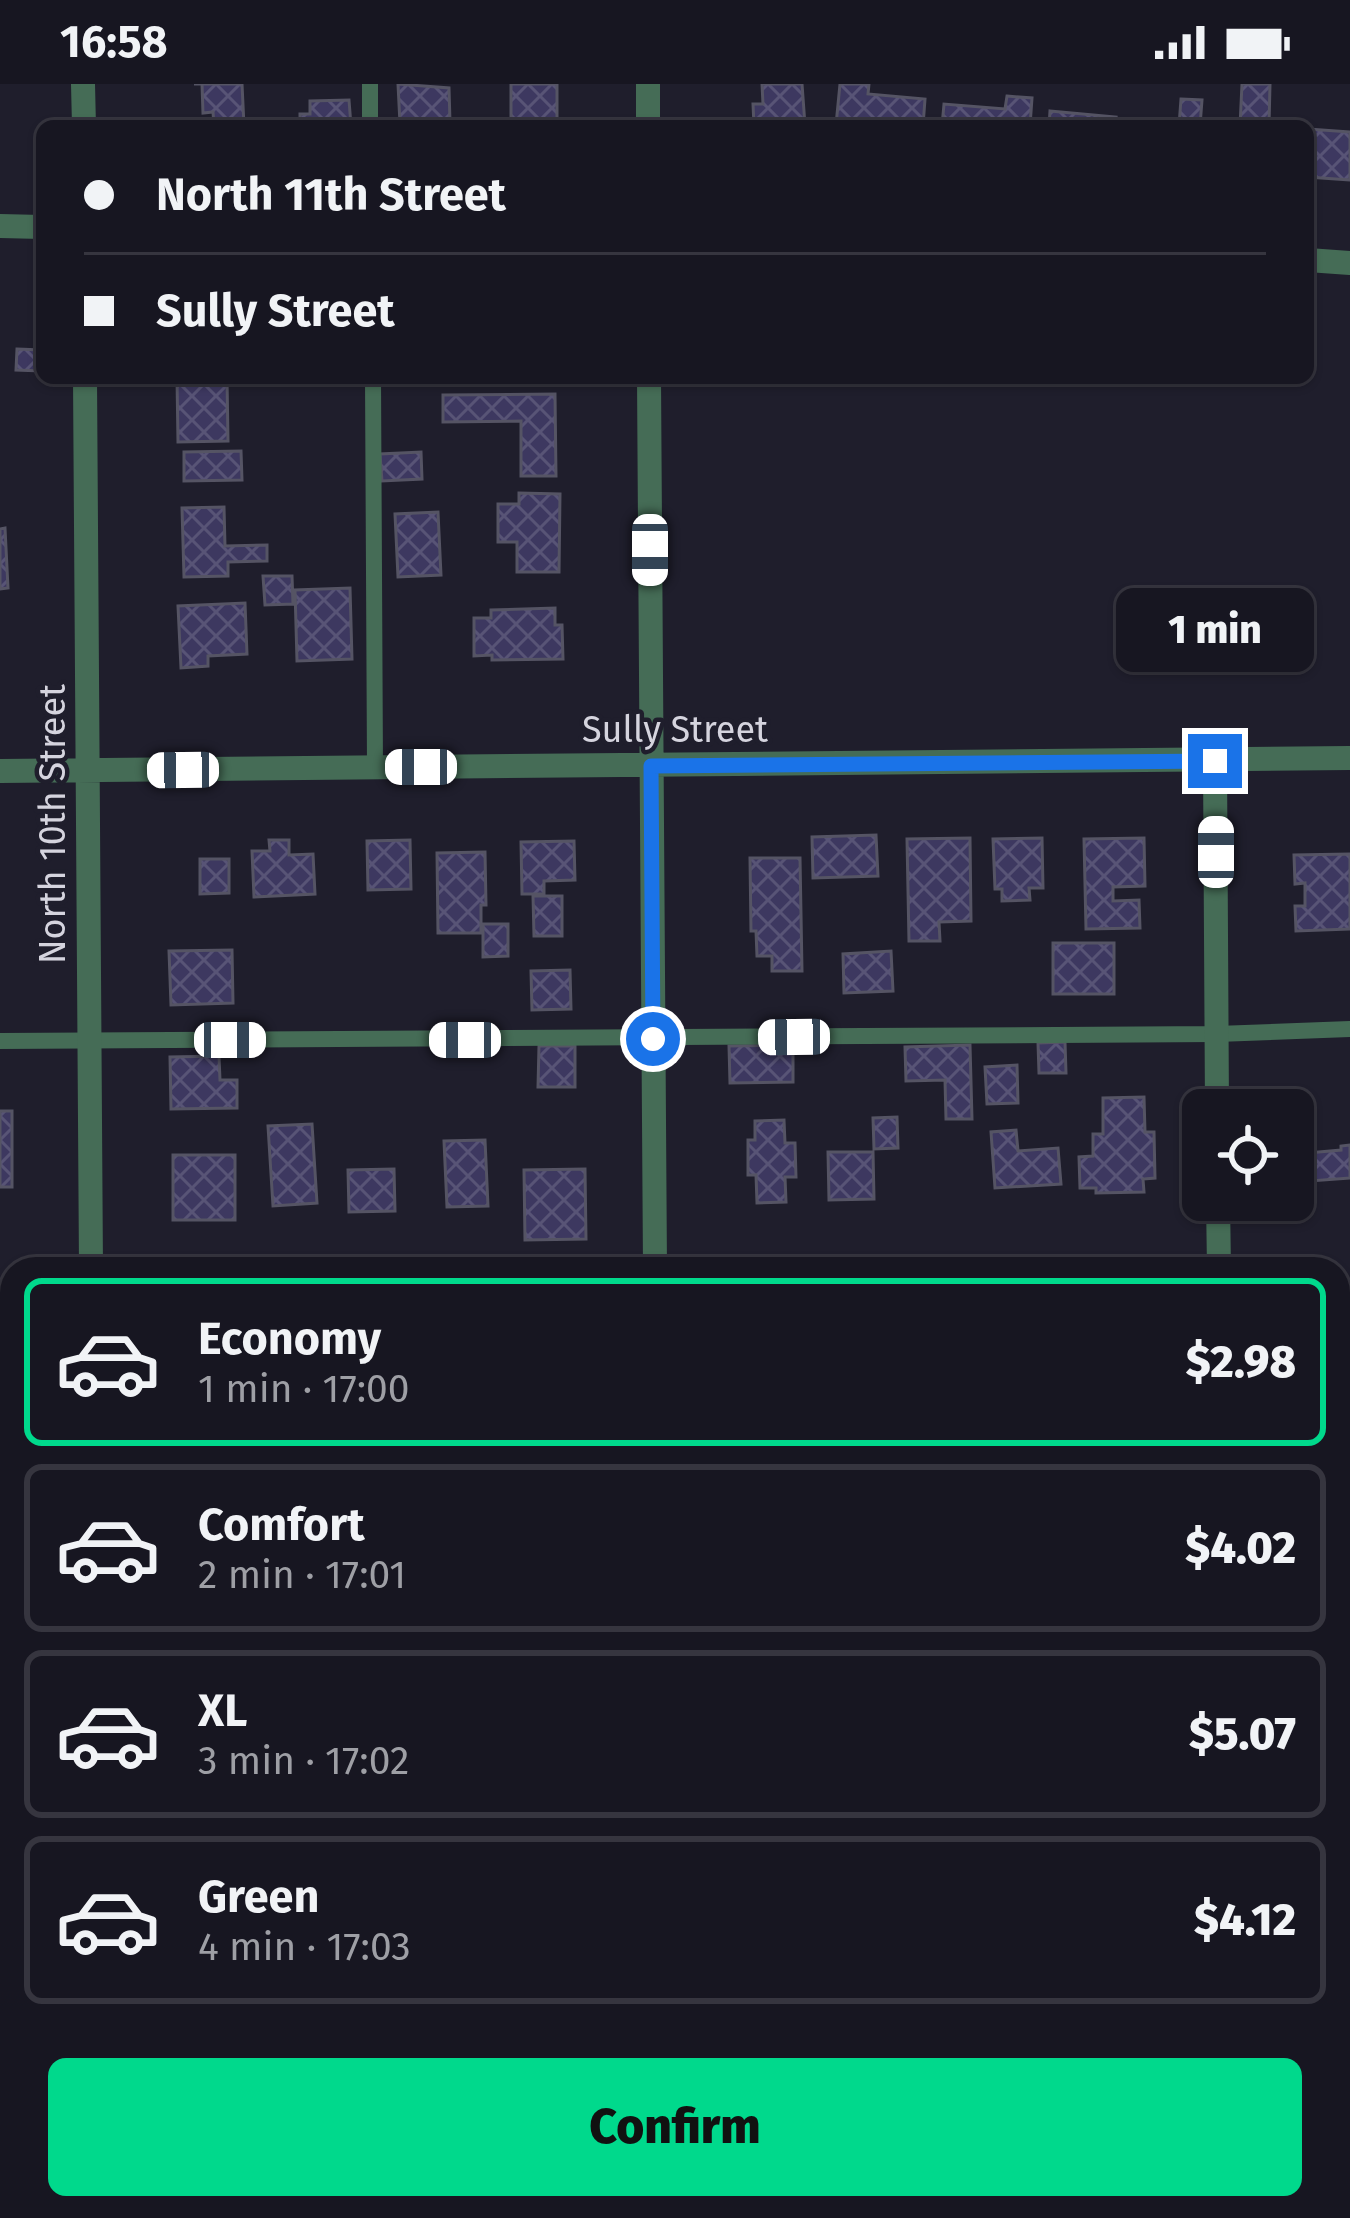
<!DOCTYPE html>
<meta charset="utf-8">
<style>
body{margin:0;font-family:"Fira Sans",sans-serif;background:#24232e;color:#f1f3f6;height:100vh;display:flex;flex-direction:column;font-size:45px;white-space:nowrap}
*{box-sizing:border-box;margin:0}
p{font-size:39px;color:#9e9fa5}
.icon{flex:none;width:66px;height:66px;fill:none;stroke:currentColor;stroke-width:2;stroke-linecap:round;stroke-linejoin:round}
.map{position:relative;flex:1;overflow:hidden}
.details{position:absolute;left:0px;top:1173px;width:1350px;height:963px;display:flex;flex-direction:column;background:#171621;border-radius:36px 36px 0 0;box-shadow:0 3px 9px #0004,0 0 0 3px #36353f}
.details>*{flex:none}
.top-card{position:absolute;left:36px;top:36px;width:1278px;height:264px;border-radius:18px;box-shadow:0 3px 9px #0004,0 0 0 3px #36353f;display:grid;align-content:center;height:264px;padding:0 48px;background:#171621}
.controls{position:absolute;left:1182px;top:1005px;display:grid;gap:24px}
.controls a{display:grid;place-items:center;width:132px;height:132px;border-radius:18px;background:#171621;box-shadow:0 3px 9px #0004,0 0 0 3px #36353f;font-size:60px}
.end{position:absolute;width:54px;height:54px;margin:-27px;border:15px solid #1a73e8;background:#fff;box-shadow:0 0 0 6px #fff}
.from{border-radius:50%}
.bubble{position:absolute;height:84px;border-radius:18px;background:#171621;box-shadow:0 3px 9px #0004,0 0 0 3px #36353f;font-size:39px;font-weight:800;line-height:84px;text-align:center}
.car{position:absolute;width:36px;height:72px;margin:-36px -18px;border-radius:15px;box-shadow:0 0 9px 3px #0007;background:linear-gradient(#fff 24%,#345 0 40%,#fff 0 76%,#345 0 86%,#fff 0)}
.top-card b{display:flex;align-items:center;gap:42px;height:114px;font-size:45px}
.top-card b+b{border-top:3px solid #36353f}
.top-card i{width:30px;height:30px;background:#f1f3f6}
ul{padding:21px 0 0;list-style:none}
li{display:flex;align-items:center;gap:36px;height:168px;margin:0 24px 18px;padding:0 24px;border:6px solid #36353f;border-radius:18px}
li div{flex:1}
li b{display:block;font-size:45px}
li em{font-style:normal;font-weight:800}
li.active{border-color:#00d98c}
li>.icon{width:108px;height:108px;stroke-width:1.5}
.action{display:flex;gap:24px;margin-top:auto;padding:24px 48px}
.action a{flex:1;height:138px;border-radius:18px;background:#00d98c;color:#111;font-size:48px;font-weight:800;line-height:138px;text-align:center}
.status{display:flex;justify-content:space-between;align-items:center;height:84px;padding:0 60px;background:#171621;direction:ltr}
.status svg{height:33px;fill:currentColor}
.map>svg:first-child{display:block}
</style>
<div class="status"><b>16:58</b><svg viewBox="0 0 49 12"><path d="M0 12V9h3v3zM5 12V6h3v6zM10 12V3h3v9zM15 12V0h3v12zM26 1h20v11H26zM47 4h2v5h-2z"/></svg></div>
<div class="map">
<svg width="1350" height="2134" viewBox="0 0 1350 2134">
<defs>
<pattern id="grass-tufts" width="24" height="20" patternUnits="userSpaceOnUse" patternTransform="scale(3)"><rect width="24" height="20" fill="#1b3d2b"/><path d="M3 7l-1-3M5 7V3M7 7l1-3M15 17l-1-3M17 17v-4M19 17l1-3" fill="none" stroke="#3b5849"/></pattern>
<pattern id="building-cross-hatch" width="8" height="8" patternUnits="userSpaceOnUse" patternTransform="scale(3)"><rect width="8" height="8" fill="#3d3860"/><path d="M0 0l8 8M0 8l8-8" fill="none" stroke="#585476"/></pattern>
</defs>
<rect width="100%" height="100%" fill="#1f1e2c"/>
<!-- grass -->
<path fill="url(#grass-tufts)" d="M1350 1802V2134H1274V2124H1338V1803Z"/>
<!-- building -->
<path fill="url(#building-cross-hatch)" stroke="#555464" stroke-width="3" d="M194 0H242L244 42H214L213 28 203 29 202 0Z
M398 0 449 4 450 38 400 40Z
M511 0H557V42H511Z
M762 0H802L805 41 754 42 753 20H763Z
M840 0H869L868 10 925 15 923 42 836 41Z
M1242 0H1270L1269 42H1240Z
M1007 12 1032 14 1030 42H942L944 20 1005 25Z
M1181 15 1202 16 1200 42H1179Z
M349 16 351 42H300V30H310V17Z
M1050 27 1116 33 1115 38 1135 42H1049Z
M1308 45 1350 48V96L1308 93Z
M17 265 41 266V287L16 286Z
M177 294H227L228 357 178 358Z
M555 310 556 392H521V337L443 338V311Z
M241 367 242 396 184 397V368Z
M421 368 422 395 382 397 380 370Z
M519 409 560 410 559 488H517V458H498V420H519Z
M224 423 225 462 267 461V477L228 478V492L184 493 182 424Z
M438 428 441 491 398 493 395 430Z
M5 444 8 504 0 505V445Z
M263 492H292L293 520 265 521Z
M350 504 352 575 297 577 295 506Z
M245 519 247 570 208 572V582L181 584 178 522Z
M555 524V541H562L563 575 492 576V571L474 572V534H491V526Z
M876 751 878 792 813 794 812 753Z
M970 754 971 837 939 838 940 857H909L907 755Z
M1042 754 1043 804H1029L1030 816 1002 817V805H995L993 755Z
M1144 754 1145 802 1113 803V817L1139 816 1140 844 1086 845 1084 755Z
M269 756H289V771L313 770 315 810 254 813 252 767H270Z
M410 756 411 805 368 806 367 757Z
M574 757 575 796 544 797V810H522L521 758Z
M485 768 486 821H481V849H438L437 769Z
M1350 770V845L1296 847 1295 822H1305V799L1295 800 1294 771Z
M750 774H800L802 887H772V872H757L756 847H751Z
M200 775H229V809L200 810Z
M533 812H562V852H534Z
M483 840H508V872L483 873Z
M1053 859H1114V910H1053Z
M232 866 233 919 171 921 169 867Z
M891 867 893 907 844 909 843 870Z
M570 886 571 925 532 926 531 887Z
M1065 958 1066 989H1039L1038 959Z
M793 961V998L730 999 729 962Z
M970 961 972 1035H946L945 996 906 997 905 963Z
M539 962H575V1003H538Z
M219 972 220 996H237V1024L171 1025 170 973Z
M1017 981 1018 1019 987 1020 985 983Z
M1144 1013 1145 1048H1154L1155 1094 1143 1095 1144 1108 1096 1109V1104H1080L1079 1073 1093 1072V1050H1103V1014Z
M0 1027H12V1103H0Z
M897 1033 898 1064 874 1065 873 1034Z
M784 1036 785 1059H795L796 1093H785L786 1118 757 1119 756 1091H748V1056H755V1037Z
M312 1040 317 1119 273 1122 268 1042Z
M1016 1046 1018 1067 1058 1064 1061 1100 995 1104 991 1048Z
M485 1056 488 1122 447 1123 444 1057Z
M1350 1061V1094L1297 1098 1295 1070 1341 1066V1062Z
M828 1068H873L874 1115 829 1116Z
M173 1071H235V1136H173Z
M394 1085 395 1127 349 1128 348 1086Z
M585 1085 586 1155 525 1156 524 1086Z
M1350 1304V1432L1338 1433V1305Z
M12 1309V1356L0 1357V1310Z
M0 1415 2 1421H12V1466H0Z
M0 1511H12V1556H0Z
M1338 1530H1350V1608H1345V1598H1338Z
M0 1609H12V1659H0Z
M0 1834H10L12 1909H0Z
M0 1931H11L12 1977H0Z
M0 2045H12V2124H16V2134H0Z
M294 2124H336V2134H294Z
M898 2124V2134H828V2126Z
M1097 2124H1152V2134H1097Z"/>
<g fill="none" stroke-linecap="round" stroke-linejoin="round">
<!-- path -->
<path stroke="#7b7a86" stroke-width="6" stroke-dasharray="9 6" stroke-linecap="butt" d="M1338 2047 1350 2048"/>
<!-- lane -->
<path stroke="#456c56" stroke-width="16" d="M370 0V42
M373 294 375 684
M0 957 1217 950 1350 945
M1338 1477H1350
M0 1490 12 1489
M0 2030H12"/>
<!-- street -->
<path stroke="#456c56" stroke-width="24" d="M83 0 84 42
M648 0V42
M0 142 42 143
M1308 176 1350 179
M85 294 91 1185
M649 294 655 1185
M1215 677 1217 1026
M0 687 1350 674
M1218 1116 1219 1185
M1338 1215 1350 1214
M0 1219H12
M102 2124 103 2134
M662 2124 663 2134
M1225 2124V2134"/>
<!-- secondary -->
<path stroke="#569874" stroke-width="24" d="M1338 1744H1350
M0 1751H12"/>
</g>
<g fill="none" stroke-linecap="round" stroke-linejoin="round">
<!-- route -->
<path stroke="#1a73e8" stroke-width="15" d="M653 955 651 682 1215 677"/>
</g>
<g text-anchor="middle" stroke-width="9" stroke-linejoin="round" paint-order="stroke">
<!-- street labels -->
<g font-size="36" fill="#d5d4de" stroke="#1f1e2c">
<text x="675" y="658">Sully Street</text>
<text transform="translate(52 740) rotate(-90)" y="13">North 10th Street</text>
</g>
</g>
</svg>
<div class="controls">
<a><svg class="icon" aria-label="locate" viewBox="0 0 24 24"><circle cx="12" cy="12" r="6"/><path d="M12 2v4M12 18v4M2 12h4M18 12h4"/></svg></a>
</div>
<i class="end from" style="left:653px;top:955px"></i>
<i class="end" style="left:1215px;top:677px"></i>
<div class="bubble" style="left:1116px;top:504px;width:198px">1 min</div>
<i class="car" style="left:650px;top:466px;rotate:180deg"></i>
<i class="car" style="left:421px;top:683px;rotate:270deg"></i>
<i class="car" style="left:183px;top:686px;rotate:269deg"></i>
<i class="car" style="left:1216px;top:768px;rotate:0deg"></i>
<i class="car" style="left:794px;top:953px;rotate:269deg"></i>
<i class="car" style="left:230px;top:956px;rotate:90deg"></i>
<i class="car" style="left:465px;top:956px;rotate:270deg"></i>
<div class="top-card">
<b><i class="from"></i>North 11th Street</b>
<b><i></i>Sully Street</b>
</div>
<section class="details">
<ul>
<li class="active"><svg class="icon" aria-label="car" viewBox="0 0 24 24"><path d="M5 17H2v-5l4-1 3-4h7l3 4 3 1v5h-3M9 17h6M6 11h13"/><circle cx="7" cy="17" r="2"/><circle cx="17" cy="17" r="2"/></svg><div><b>Economy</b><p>1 min · 17:00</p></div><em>$2.98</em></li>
<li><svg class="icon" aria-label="car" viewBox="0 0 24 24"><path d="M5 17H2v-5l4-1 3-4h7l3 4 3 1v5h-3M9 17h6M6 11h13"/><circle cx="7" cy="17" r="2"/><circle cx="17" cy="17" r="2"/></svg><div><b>Comfort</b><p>2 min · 17:01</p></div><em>$4.02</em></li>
<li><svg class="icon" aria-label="car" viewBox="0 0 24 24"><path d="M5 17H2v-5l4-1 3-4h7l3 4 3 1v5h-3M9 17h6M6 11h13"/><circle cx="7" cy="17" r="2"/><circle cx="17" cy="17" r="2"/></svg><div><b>XL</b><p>3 min · 17:02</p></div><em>$5.07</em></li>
<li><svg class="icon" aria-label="car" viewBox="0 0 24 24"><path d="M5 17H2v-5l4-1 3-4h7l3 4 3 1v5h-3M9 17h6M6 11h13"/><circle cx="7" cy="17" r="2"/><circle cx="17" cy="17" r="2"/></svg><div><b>Green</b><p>4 min · 17:03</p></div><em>$4.12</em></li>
</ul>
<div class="action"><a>Confirm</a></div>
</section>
</div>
